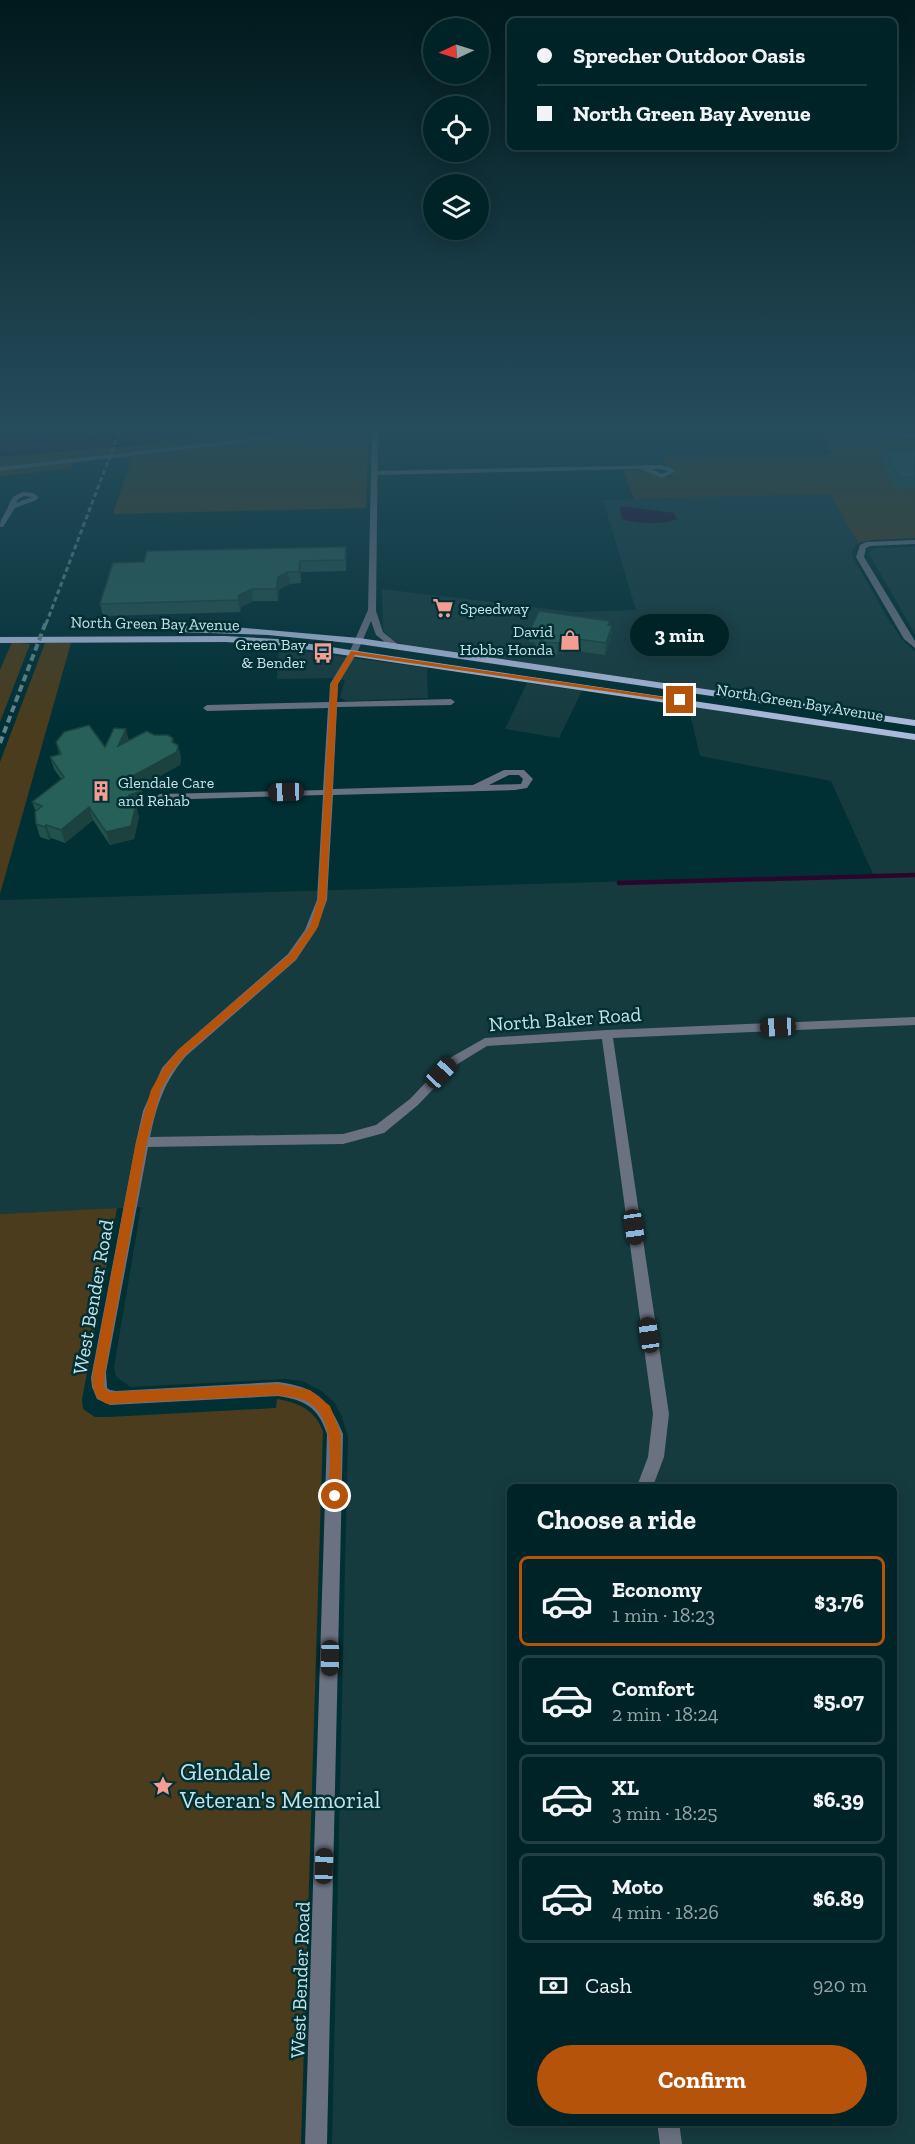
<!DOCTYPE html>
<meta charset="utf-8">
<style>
body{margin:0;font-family:"Zilla Slab",serif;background:#0a2b2f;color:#f1f3f6;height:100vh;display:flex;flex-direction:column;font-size:22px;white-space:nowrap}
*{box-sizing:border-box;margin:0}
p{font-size:20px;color:#95a4a7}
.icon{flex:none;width:33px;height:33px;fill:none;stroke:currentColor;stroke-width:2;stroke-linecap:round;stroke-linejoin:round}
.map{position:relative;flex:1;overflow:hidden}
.details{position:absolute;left:507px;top:1484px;width:390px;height:642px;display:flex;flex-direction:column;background:#002327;border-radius:9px;box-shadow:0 3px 15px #0003,0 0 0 2px #224044}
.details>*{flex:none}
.guide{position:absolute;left:507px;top:18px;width:390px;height:132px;border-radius:9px;box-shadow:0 3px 15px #0003,0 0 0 2px #224044;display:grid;align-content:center;height:132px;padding:0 30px;background:#002327}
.needle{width:39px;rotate:266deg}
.controls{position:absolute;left:423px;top:18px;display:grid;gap:12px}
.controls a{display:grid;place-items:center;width:66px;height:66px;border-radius:50%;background:#002327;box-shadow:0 3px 15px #0003,0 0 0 2px #224044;font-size:30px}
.end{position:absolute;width:27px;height:27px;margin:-14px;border:8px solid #b45309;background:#fff;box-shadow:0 0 0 3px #fff}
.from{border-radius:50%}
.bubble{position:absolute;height:42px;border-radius:21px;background:#002327;box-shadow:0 3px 15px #0003,0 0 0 2px #224044;font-size:20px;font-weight:700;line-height:42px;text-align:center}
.car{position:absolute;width:18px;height:36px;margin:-18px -9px;border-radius:8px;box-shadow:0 0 4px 2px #0007;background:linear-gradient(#222 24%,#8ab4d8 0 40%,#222 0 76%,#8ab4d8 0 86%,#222 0)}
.guide b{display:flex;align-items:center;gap:21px;height:57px;font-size:22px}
.guide b+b{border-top:2px solid #224044}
.guide i{width:15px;height:15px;background:#f1f3f6}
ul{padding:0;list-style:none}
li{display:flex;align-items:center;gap:18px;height:90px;margin:0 12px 9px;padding:0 18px;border:3px solid #224044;border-radius:9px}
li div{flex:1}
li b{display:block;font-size:22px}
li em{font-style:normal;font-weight:700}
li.on{border-color:#b45309}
li>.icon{width:54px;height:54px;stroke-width:1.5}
h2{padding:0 30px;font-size:27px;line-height:72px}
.pay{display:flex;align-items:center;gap:15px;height:66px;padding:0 30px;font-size:22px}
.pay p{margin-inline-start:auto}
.cta{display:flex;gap:12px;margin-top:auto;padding:12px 30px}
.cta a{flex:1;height:69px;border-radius:36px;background:#b45309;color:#fff;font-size:24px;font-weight:700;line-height:69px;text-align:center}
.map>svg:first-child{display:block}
</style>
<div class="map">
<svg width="915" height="2144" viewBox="0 0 915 2144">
<rect width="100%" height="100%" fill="#002f34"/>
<!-- built -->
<path fill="#163b3f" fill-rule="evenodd" d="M830 494 858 543 852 549V556L890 622 901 638 915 652V720L407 645 394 642 383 630 382 589 574 612 636 610 603 500Z
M915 547V634L869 554 872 549 876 548Z
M279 648 427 668 428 698 346 701 340 697 345 680 330 678 277 679Z
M527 683 582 691 559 738 505 729Z
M687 701 915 737V2144H332L348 1437 342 1417 334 1402 320 1390 302 1381 285 1379 131 1387 116 1377 114 1367 141 1207 0 1214V900L873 874 831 781 700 756ZM510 1486H894V2122H510Z"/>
<!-- green -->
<path fill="#4a3c1c" d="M201 427H369L366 508 113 514 132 457 73 463 70 469 0 476V441H82Z
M751 427H915V538L872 540 858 543 830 494 634 499 623 470 643 471 659 477H670L674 471 666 466 662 457 832 454 819 431Z
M12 642 30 644 0 722V670Z
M45 643H71L0 894V762Z
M117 1208 82 1400 83 1409 95 1417H109L276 1408 277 1399C299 1403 314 1409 323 1431L301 2144H0V1214Z"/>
<!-- water -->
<path fill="#2b052c" d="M171 427H245L139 445 0 457V430L92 435Z
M620 506 674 513 677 519C665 525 634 524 622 519Z"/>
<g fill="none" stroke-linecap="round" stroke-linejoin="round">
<!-- stream-far1 -->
<path stroke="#2b052c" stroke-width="4" d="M905 875H915"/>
<!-- stream -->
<path stroke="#2b052c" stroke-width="4.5" d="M619 883 915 875"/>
<!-- minor -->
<path fill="#6a7181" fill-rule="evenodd" d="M355 427H371L0 471V467Z
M661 465 671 468 675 472 662 478 640 469 374 475 371 473 374 471ZM651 469H661L668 471 662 474Z
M24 492 33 493 39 497 36 500 15 508 3 527H0C0 519 4 516 7 509 12 499 12 495 24 492ZM24 496 32 497 16 503 18 499Z
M915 540V544L870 546 866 548 864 557 915 641V648L904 639 856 557 860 545 866 542Z
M350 651 357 653 338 684 337 702 451 699 455 702 451 705 337 707 333 789 473 785 504 770H524L533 779 527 788 515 790 333 795 327 900 316 930 296 960 186 1056C164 1082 157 1104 150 1137L343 1134 376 1125 410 1099 448 1059 485 1038 607 1030 915 1017V1025L613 1038 669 1414 664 1457 653 1486H637L648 1457 653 1414 602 1039 487 1046 456 1065 418 1105 384 1133 343 1144 148 1147 106 1372 107 1388 110 1390 116 1391 278 1382C316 1387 329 1399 343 1434L327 2144H305L327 1434C318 1407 305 1400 278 1396L110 1405 97 1399 92 1387 91 1378 136 1142 143 1111 162 1068 178 1050 288 954 305 930 317 900 323 795 160 800 155 797 160 794 323 790 328 708 207 711 203 708 207 705 329 702 330 684ZM509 775H519L523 779 521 784 489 785Z
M657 2122H679L682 2144H660Z"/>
<!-- tertiary -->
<path fill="#6a7181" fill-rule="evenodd" d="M372 427H378L376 611 383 632 401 647 394 649 376 635 371 621 357 653 353 655 349 653 368 610Z
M786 427H810L915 434V438L789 429Z"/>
<!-- primary -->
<path fill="#abbadb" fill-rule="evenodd" d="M223 626 359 638 915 720V726L359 644 268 635 178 632 173 629 178 626Z
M225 636 277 639 915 734V740L277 645 225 642 0 643V637Z"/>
<!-- rail-far1 -->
<path stroke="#5f8589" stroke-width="3" stroke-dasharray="5 3" stroke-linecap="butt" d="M46 624 121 427"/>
<!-- rail -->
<path stroke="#5f8589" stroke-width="4" stroke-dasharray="7 4" stroke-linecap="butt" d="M0 743 46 622"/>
</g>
<!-- wall -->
<path fill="#22524d" d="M885 450H915V488L897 489 886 473 887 468 882 461Z
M346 547V571L301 572V583L290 584 279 589 278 601H253L241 607 240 612 103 616 100 604 144 562Z
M609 626H612L611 638 605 655 569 650 557 655 544 654 538 650 534 642H529L530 630Z
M154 735 173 738 174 743 178 745 181 758 180 765 139 787 142 791 145 803 136 806 139 817 134 839 110 845 93 820 65 843 51 838 49 840 40 837 36 824V812L32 802 61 779 54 769 50 757 59 754 56 742 105 747Z"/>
<!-- shaded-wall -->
<path fill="#1b423e" d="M346 547 347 558 346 571 345 560Z
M300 561 301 572V583L299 572Z
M288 572 290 584 279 589 278 601 276 589 278 577Z
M252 589 253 601 241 607 240 612 238 600 239 595Z
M612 626 611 638 605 655 606 643Z
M570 638 569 650 557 655 558 643Z
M126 729 129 741 118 746Z
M173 738 175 751 178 745 181 758 180 765 135 790 131 777Z
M142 791 145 803 136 806 139 817 134 839 110 845 106 832 129 795Z
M89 807 93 820 65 843 61 830Z
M46 825 51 838 49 840 45 827Z"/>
<!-- building -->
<path fill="#275f59" stroke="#1b423e" stroke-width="1.5" d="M885 450H915V477L900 478 889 462H893Z
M346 547 345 560 300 561 299 572H288L278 577 276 589H252L239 595 238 600 100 604 113 563 144 562 147 551Z
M539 611 610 621 608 625 612 626 606 643 570 638 558 643 545 642 538 638 535 630H530Z
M89 725 105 747 114 728 126 729 118 746 147 731 154 735H168L173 738 172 742 178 745 177 752 131 777 142 791 129 795 136 805 131 826 106 832 89 807 61 830 46 825 45 827 36 824 35 812 42 806 32 802 64 777 50 757 61 754 56 742 64 732Z"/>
<!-- sky -->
<linearGradient id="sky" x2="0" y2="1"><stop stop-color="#001a1d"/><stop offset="0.59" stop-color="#264d5c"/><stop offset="1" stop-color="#264d5c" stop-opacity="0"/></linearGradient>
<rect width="915" height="727" fill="url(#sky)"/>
<!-- route -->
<path fill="#b45309" d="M351 651 684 700 680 702 355 655 338 684 326 900 318 927 295 960 185 1055 170 1074 161 1090 147 1142 105 1372 104 1387 109 1392 278 1384 310 1390 330 1406 341 1434V1496L339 1500 335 1502 330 1500 328 1496C329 1466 339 1412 301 1399 294 1397 286 1396 278 1395L107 1404C92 1397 92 1386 93 1372L136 1142 151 1090 163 1069 178 1050 289 955 310 926 318 900 331 684Z"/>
<!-- icons -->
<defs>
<g id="supermarket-bare" transform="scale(1.62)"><path d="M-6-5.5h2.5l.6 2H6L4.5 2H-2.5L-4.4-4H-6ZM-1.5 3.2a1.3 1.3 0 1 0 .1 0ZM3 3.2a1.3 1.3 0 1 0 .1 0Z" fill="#f59c93" stroke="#002f34" stroke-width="2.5" paint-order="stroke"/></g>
<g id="shop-bare" transform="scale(1.62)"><path d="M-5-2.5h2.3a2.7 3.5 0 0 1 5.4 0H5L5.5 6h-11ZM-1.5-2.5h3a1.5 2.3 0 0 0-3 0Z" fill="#f59c93" stroke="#002f34" stroke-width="2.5" paint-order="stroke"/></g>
<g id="bus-bare" transform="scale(1.62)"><path d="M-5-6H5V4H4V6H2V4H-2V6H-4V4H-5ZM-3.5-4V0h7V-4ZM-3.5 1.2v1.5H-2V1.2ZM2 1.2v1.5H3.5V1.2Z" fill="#f59c93" stroke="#002f34" stroke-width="2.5" paint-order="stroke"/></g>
<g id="building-bare" transform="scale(1.62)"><path d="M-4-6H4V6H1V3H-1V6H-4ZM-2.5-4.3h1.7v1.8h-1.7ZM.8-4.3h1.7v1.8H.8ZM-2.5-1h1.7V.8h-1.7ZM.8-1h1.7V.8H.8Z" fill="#f59c93" stroke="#002f34" stroke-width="2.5" paint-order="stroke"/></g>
<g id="sight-bare" transform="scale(1.62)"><path d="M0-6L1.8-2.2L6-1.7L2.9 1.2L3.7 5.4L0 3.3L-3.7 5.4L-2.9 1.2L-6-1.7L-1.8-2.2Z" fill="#f59c93" stroke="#002f34" stroke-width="2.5" paint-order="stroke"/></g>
</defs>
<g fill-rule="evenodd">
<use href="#supermarket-bare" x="443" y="608"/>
<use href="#shop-bare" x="570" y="640"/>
<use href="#bus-bare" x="323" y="653"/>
<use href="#building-bare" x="101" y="791"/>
<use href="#sight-bare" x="163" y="1786"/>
</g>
<g text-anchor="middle" stroke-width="5" stroke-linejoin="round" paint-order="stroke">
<!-- far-poi labels -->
<g font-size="16" fill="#c6e2e6" stroke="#002f34" text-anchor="start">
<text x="460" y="614">Speedway</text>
<text x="553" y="637" text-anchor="end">David<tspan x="553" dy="18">Hobbs Honda</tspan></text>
<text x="306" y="650" text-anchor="end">Green Bay<tspan x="306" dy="18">&amp; Bender</tspan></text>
<text x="118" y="788">Glendale Care<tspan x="118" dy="18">and Rehab</tspan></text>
</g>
<!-- far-street labels -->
<g font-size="16" fill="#c6e2e6" stroke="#002f34">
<text transform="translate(155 623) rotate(1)" y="6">North Green Bay Avenue</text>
<text transform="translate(800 702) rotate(9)" y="6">North Green Bay Avenue</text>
</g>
<!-- street labels -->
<g font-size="20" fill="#c6e2e6" stroke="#002f34">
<text transform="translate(565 1019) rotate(-4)" y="7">North Baker Road</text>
<text transform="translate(93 1297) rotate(-80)" y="7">West Bender Road</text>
<text transform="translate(300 1980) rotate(-88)" y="7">West Bender Road</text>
</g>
<!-- near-poi labels -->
<g font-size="24" fill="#c6e2e6" stroke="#002f34" text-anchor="start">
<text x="180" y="1780">Glendale<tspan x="180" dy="28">Veteran's Memorial</tspan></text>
</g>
</g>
</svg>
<div class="controls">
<a><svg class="needle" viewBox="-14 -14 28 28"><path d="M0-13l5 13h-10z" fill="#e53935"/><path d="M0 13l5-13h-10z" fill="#95a4a7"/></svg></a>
<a><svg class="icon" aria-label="locate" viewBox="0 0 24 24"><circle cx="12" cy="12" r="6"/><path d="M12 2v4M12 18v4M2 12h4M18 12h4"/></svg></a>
<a><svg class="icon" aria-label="layers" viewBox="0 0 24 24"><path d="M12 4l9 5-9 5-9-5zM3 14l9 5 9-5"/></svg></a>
</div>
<i class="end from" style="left:335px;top:1496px"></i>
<i class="end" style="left:680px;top:700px"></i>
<div class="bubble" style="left:630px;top:614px;width:99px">3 min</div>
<i class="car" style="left:286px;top:792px;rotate:268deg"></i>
<i class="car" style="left:778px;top:1027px;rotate:267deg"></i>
<i class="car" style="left:441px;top:1073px;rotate:43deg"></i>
<i class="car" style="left:634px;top:1227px;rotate:172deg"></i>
<i class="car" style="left:649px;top:1335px;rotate:352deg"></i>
<i class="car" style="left:330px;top:1658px;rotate:181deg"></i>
<i class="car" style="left:324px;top:1866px;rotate:2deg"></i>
<div class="guide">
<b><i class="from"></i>Sprecher Outdoor Oasis</b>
<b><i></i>North Green Bay Avenue</b>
</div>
<section class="details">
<h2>Choose a ride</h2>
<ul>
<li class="on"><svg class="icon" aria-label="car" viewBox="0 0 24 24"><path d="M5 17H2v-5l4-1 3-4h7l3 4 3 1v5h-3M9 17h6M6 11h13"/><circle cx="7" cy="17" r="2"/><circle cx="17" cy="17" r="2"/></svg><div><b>Economy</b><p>1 min · 18:23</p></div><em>$3.76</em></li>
<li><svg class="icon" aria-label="car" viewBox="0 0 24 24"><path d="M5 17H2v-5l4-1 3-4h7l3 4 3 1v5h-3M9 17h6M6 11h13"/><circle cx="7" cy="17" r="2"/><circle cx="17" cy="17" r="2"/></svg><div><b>Comfort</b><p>2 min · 18:24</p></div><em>$5.07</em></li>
<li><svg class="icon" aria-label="car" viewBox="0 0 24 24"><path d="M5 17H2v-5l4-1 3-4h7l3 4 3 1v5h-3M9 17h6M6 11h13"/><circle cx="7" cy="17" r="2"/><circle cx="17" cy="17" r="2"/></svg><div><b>XL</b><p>3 min · 18:25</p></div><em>$6.39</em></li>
<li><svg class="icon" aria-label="car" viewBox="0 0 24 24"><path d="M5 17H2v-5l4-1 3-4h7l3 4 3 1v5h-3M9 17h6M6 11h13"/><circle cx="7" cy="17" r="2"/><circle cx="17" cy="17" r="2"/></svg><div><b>Moto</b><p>4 min · 18:26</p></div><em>$6.89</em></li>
</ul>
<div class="pay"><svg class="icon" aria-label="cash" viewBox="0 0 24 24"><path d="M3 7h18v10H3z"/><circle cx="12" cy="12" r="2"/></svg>Cash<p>920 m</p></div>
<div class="cta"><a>Confirm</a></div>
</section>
</div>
